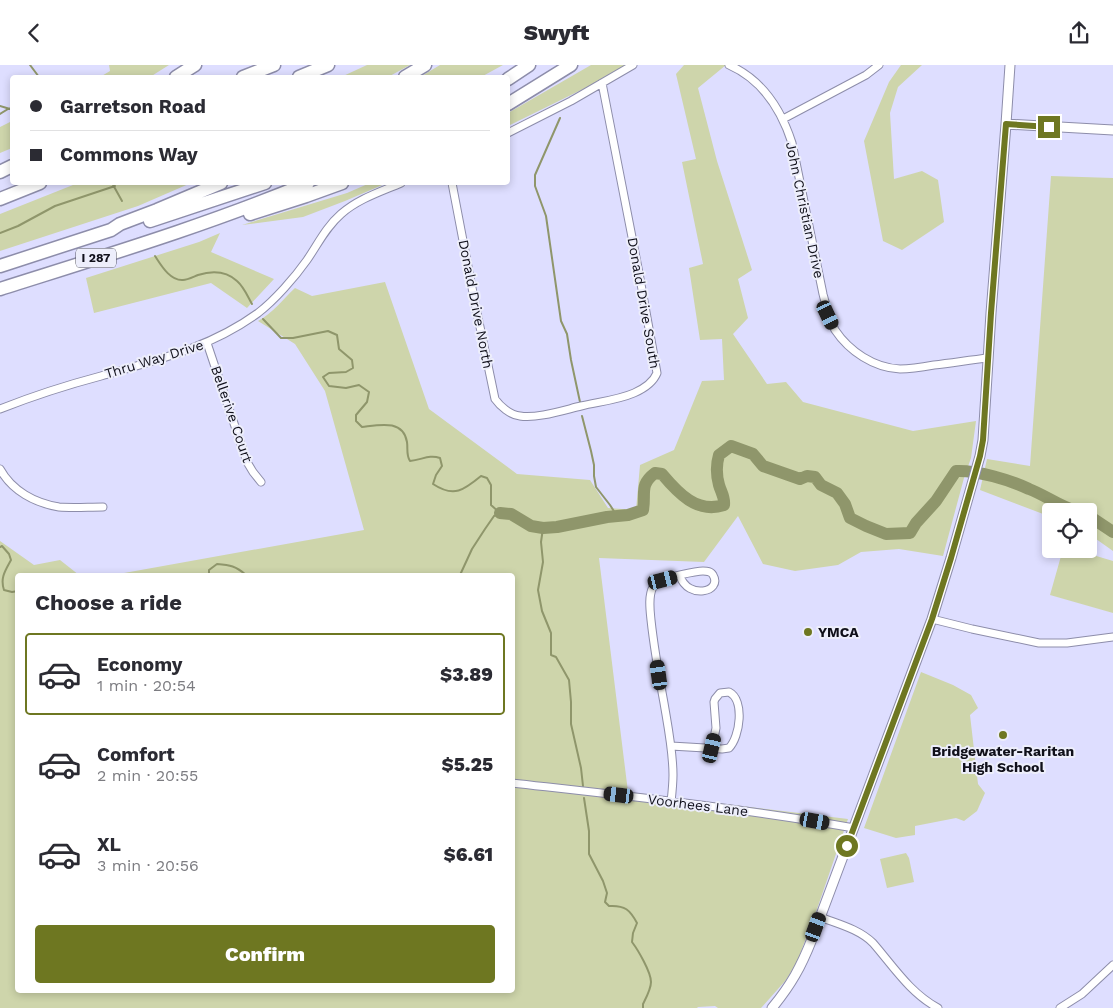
<!DOCTYPE html>
<meta charset="utf-8">
<style>
body{margin:0;font-family:"Work Sans",sans-serif;background:#f7f7f7;color:#2b2b33;height:100vh;display:flex;flex-direction:column;font-size:19px;white-space:nowrap}
*{box-sizing:border-box;margin:0}
p{font-size:16px;color:#7c7c81}
.icon{flex:none;width:28px;height:28px;fill:none;stroke:currentColor;stroke-width:2;stroke-linecap:round;stroke-linejoin:round}
.map{position:relative;flex:1;overflow:hidden}
.sheet{position:absolute;left:15px;top:508px;width:500px;height:420px;display:flex;flex-direction:column;background:#fff;border-radius:5px;box-shadow:0 2px 8px #0003}
.sheet>*{flex:none}
.banner{position:absolute;left:10px;top:10px;width:500px;height:110px;border-radius:5px;box-shadow:0 2px 8px #0003;display:grid;align-content:center;height:110px;padding:0 20px;background:#fff}
.fabs{position:absolute;left:1042px;top:438px;display:grid;gap:10px}
.fabs a{display:grid;place-items:center;width:55px;height:55px;border-radius:5px;background:#fff;box-shadow:0 2px 8px #0003;font-size:25px}
.end{position:absolute;width:22px;height:22px;margin:-11px;border:6px solid #6e7721;background:#fff;box-shadow:0 0 0 2px #fff}
.from{border-radius:50%}
.car{position:absolute;width:15px;height:30px;margin:-15px -8px;border-radius:6px;box-shadow:0 0 4px 1px #0007;background:linear-gradient(#222 24%,#8ab4d8 0 40%,#222 0 76%,#8ab4d8 0 86%,#222 0)}
.banner b{display:flex;align-items:center;gap:18px;height:48px;font-size:19px}
.banner b+b{border-top:1px solid #e1e1e2}
.banner i{width:12px;height:12px;background:#2b2b33}
ul{padding:0;list-style:none}
li{display:flex;align-items:center;gap:15px;height:82px;margin:0 10px 8px;padding:0 10px;border:2px solid transparent;border-radius:5px}
li div{flex:1}
li b{display:block;font-size:19px}
li em{font-style:normal;font-weight:800}
li.current{border-color:#6e7721}
li>.icon{width:45px;height:45px;stroke-width:1.5}
h2{padding:0 20px;font-size:22px;line-height:60px}
.button{display:flex;gap:10px;margin-top:auto;padding:10px 20px}
.button a{flex:1;height:58px;border-radius:5px;background:#6e7721;color:#fff;font-size:20px;font-weight:800;line-height:58px;text-align:center}
header{display:flex;justify-content:space-between;align-items:center;height:65px;padding:0 20px;background:#fff;font-size:22px;font-weight:800}
.map>svg:first-child{display:block}
</style>
<header><svg class="icon" aria-label="back" viewBox="0 0 24 24"><path d="M15 5l-7 7 7 7"/></svg>Swyft<svg class="icon" aria-label="share" viewBox="0 0 24 24"><path d="M12 15V3M7 8l5-5 5 5M5 13v7h14v-7"/></svg></header>
<div class="map">
<svg width="1113" height="943" viewBox="0 0 1113 943">
<rect width="100%" height="100%" fill="#dedeff"/>
<!-- green -->
<path fill="#ced5ab" d="M109 0H169L150 12H100L110 6Z
M367 0H410L388 12H341Z
M440 0H503L481 12H420Z
M591 0H632L508 61V48Z
M684 0H726L698 23 717 96 752 205 738 214 748 253 733 269 767 319 786 317 803 337 913 366 976 356 971 393 964 413 943 491 899 484 861 487 838 500 795 506 763 499 738 451 704 497 599 493 628 727 848 754 816 847 797 897 786 915 761 943H718L715 941 698 942 697 943H0V476L34 500 60 495 79 510H18V925H512V510H113L364 465 325 326 295 279 258 256C273 248 283 234 295 223L312 231 385 217 429 344 517 409 590 415 608 443 636 445 640 400 674 385 702 316 724 315 722 274 700 275 689 203 703 199 682 97 696 94 676 9Z
M901 0H922L898 22 890 48 894 114 922 106 938 115 944 157 902 185 883 176 864 76 889 17Z
M12 56V83L0 88V62Z
M1051 111 1113 113V486L1089 469V446H1051V452L980 425 987 394 1030 401Z
M78 118H191L138 141 0 186V149Z
M370 118H387L345 136 303 152 242 160 347 128Z
M220 168 211 187 274 214 247 243 211 218 94 248 86 213 199 177Z
M1063 484H1073L1113 496V548L1050 530Z
M921 607 953 620 971 630 978 643 970 650 978 719 985 728 977 746 964 756 956 753 915 761V770L896 773 864 763Z
M906 788 909 793 914 817 887 823 880 794Z"/>
<g fill="none" stroke-linecap="round" stroke-linejoin="round">
<!-- stream -->
<path stroke="#8f966b" stroke-width="2" d="M30 0 39 12
M0 41 10 44
M0 49 8 44 12 43
M560 53 535 110V121L546 151 561 256 567 269 571 295 580 337
M112 118 122 136
M0 168 18 161 55 141 115 121
M155 191C161 200 170 216 183 215 187 215 193 212 198 210 211 206 226 206 237 216 244 222 248 232 252 239
M263 254 281 273H293L328 266 337 270 339 284 352 295 353 303 346 307 329 308 323 312 329 321 346 323 359 320 369 327 367 337 356 350V356L362 362C379 360 403 354 407 377 408 384 406 390 410 396 422 395 429 389 440 393L442 401 436 410 433 419C454 433 464 425 481 411L487 413 491 420V440L500 448 494 451 485 464 472 484 460 510
M582 351 591 386 594 400V411L596 422 610 440 617 451
M543 463 541 477 543 497 538 525 542 546 551 568V590L556 592 569 615 571 637V659L581 703 583 721
M0 482 2 481 9 489 11 495C5 506 0 513 4 525L12 527 18 526
M209 510V505L217 499C230 500 236 501 246 510
M584 733 589 766V789L603 816 607 828 605 837 609 841C625 840 630 845 637 858L633 868 632 877C638 885 651 907 651 917 651 924 646 933 643 939V943"/>
<!-- river -->
<path stroke="#8f966b" stroke-width="12" d="M500 448 511 449 531 461 543 463 557 462 607 452 628 450 643 445C646 428 639 420 655 408L662 409C678 428 697 449 724 440 725 432 721 427 719 420 716 409 716 400 719 390L731 381 753 389 763 401 800 414 807 411 815 412 821 420 837 428 845 439 850 453 866 461 886 469 910 468 916 458 936 436 956 406C977 405 1010 415 1029 424 1045 430 1059 441 1076 446
M1089 451 1113 467"/>
<!-- minor casing -->
<g stroke="#8d8daa" stroke-width="9">
<path id="minor" d="M729 0C763 15 781 44 792 78L823 229C826 241 829 254 835 265 849 286 874 303 900 304 911 304 923 302 934 300 952 298 970 295 988 293
M783 54 866 10 879 0
M508 68 571 36 633 0
M452 118 474 233 495 334C500 341 510 350 520 351 536 354 564 345 581 341 598 337 618 335 634 328 643 324 653 318 657 308L639 208 602 18
M207 278 247 397 253 407 261 417
M0 344C33 331 67 320 101 311 157 295 210 283 258 248 275 235 295 212 307 195 318 179 326 162 341 149 358 134 380 127 401 118
M0 404C12 426 35 438 59 442 73 443 88 442 103 442
M932 554 972 564 1039 578H1067L1113 572
M671 681 722 684 729 683C740 672 745 635 729 627L720 628 715 634 714 637 716 663 712 683
M512 718C627 731 741 743 854 763
M671 737C672 728 673 719 673 710 673 686 668 662 664 638 659 611 654 583 651 555 650 545 648 531 653 522 654 519 656 517 658 516 664 513 696 506 703 506 707 506 711 506 713 510 723 527 688 535 680 511
M820 852C838 859 859 864 873 878 893 901 910 928 938 943
M1060 943 1082 929 1113 900"/>
</g>
<!-- tertiary casing -->
<g stroke="#8d8daa" stroke-width="11">
<path id="tertiary" d="M1006 59 1113 65
M772 943C791 920 801 902 812 874L932 554 951 493 980 391 983 375 991 248 1006 59 1010 0"/>
</g>
<!-- motorway casing -->
<g stroke="#8d8daa" stroke-width="15">
<path id="motorway" d="M176 12 195 0
M243 12 274 0
M299 12 328 0
M405 12 425 0
M508 14 529 0
M508 39 571 0
M0 107 12 101
M0 134 40 118
M250 149 306 131 342 118
M150 156 265 118
M0 201 111 165 120 159 157 145 221 118
M0 224C104 191 208 160 308 118"/>
</g>
<!-- minor -->
<use href="#minor" stroke="#fff" stroke-width="7"/>
<!-- tertiary -->
<use href="#tertiary" stroke="#fff" stroke-width="9"/>
<!-- motorway -->
<use href="#motorway" stroke="#fff" stroke-width="12"/>
</g>
<g fill="none" stroke-linecap="round" stroke-linejoin="round">
<!-- route -->
<path stroke="#6e7721" stroke-width="6" d="M847 781 932 554 951 493 980 391 983 375 991 248 1006 59 1049 62"/>
</g>
<!-- markers -->
<g fill="#6e7721" stroke="#edeefb" stroke-width="2">
<circle cx="808" cy="567" r="5"/>
<circle cx="1003" cy="670" r="5"/>
</g>
<g text-anchor="middle" stroke-width="4" stroke-linejoin="round" paint-order="stroke">
<!-- shield labels -->
<rect fill="#edeefb" stroke="#52535e" stroke-width="1" x="76" y="183.5" width="40" height="19" rx="4"/>
<g font-size="12" font-weight="bold" fill="#10101a">
<text x="96" y="197">I 287</text>
</g>
<!-- street labels -->
<g font-size="14" fill="#10101a" stroke="#edeefb">
<text transform="translate(805 145) rotate(78)" y="5">John Christian Drive</text>
<text transform="translate(644 238) rotate(80)" y="5">Donald Drive South</text>
<text transform="translate(476 239) rotate(79)" y="5">Donald Drive North</text>
<text transform="translate(154 294) rotate(-17)" y="5">Thru Way Drive</text>
<text transform="translate(232 349) rotate(71)" y="5">Bellerive Court</text>
<text transform="translate(698 740) rotate(7)" y="5">Voorhees Lane</text>
</g>
<!-- poi labels -->
<g font-size="14" font-weight="bold" fill="#10101a" stroke="#edeefb" text-anchor="start">
<text x="818" y="572">YMCA</text>
<text x="1003" y="691" text-anchor="middle">Bridgewater-Raritan<tspan x="1003" dy="16">High School</tspan></text>
</g>
</g>
</svg>
<div class="fabs">
<a><svg class="icon" aria-label="locate" viewBox="0 0 24 24"><circle cx="12" cy="12" r="6"/><path d="M12 2v4M12 18v4M2 12h4M18 12h4"/></svg></a>
</div>
<i class="end from" style="left:847px;top:781px"></i>
<i class="end" style="left:1049px;top:62px"></i>
<i class="car" style="left:828px;top:250px;rotate:155deg"></i>
<i class="car" style="left:663px;top:515px;rotate:76deg"></i>
<i class="car" style="left:659px;top:610px;rotate:352deg"></i>
<i class="car" style="left:712px;top:683px;rotate:13deg"></i>
<i class="car" style="left:619px;top:730px;rotate:277deg"></i>
<i class="car" style="left:815px;top:756px;rotate:100deg"></i>
<i class="car" style="left:816px;top:862px;rotate:20deg"></i>
<div class="banner">
<b><i class="from"></i>Garretson Road</b>
<b><i></i>Commons Way</b>
</div>
<section class="sheet">
<h2>Choose a ride</h2>
<ul>
<li class="current"><svg class="icon" aria-label="car" viewBox="0 0 24 24"><path d="M5 17H2v-5l4-1 3-4h7l3 4 3 1v5h-3M9 17h6M6 11h13"/><circle cx="7" cy="17" r="2"/><circle cx="17" cy="17" r="2"/></svg><div><b>Economy</b><p>1 min · 20:54</p></div><em>$3.89</em></li>
<li><svg class="icon" aria-label="car" viewBox="0 0 24 24"><path d="M5 17H2v-5l4-1 3-4h7l3 4 3 1v5h-3M9 17h6M6 11h13"/><circle cx="7" cy="17" r="2"/><circle cx="17" cy="17" r="2"/></svg><div><b>Comfort</b><p>2 min · 20:55</p></div><em>$5.25</em></li>
<li><svg class="icon" aria-label="car" viewBox="0 0 24 24"><path d="M5 17H2v-5l4-1 3-4h7l3 4 3 1v5h-3M9 17h6M6 11h13"/><circle cx="7" cy="17" r="2"/><circle cx="17" cy="17" r="2"/></svg><div><b>XL</b><p>3 min · 20:56</p></div><em>$6.61</em></li>
</ul>
<div class="button"><a>Confirm</a></div>
</section>
</div>
